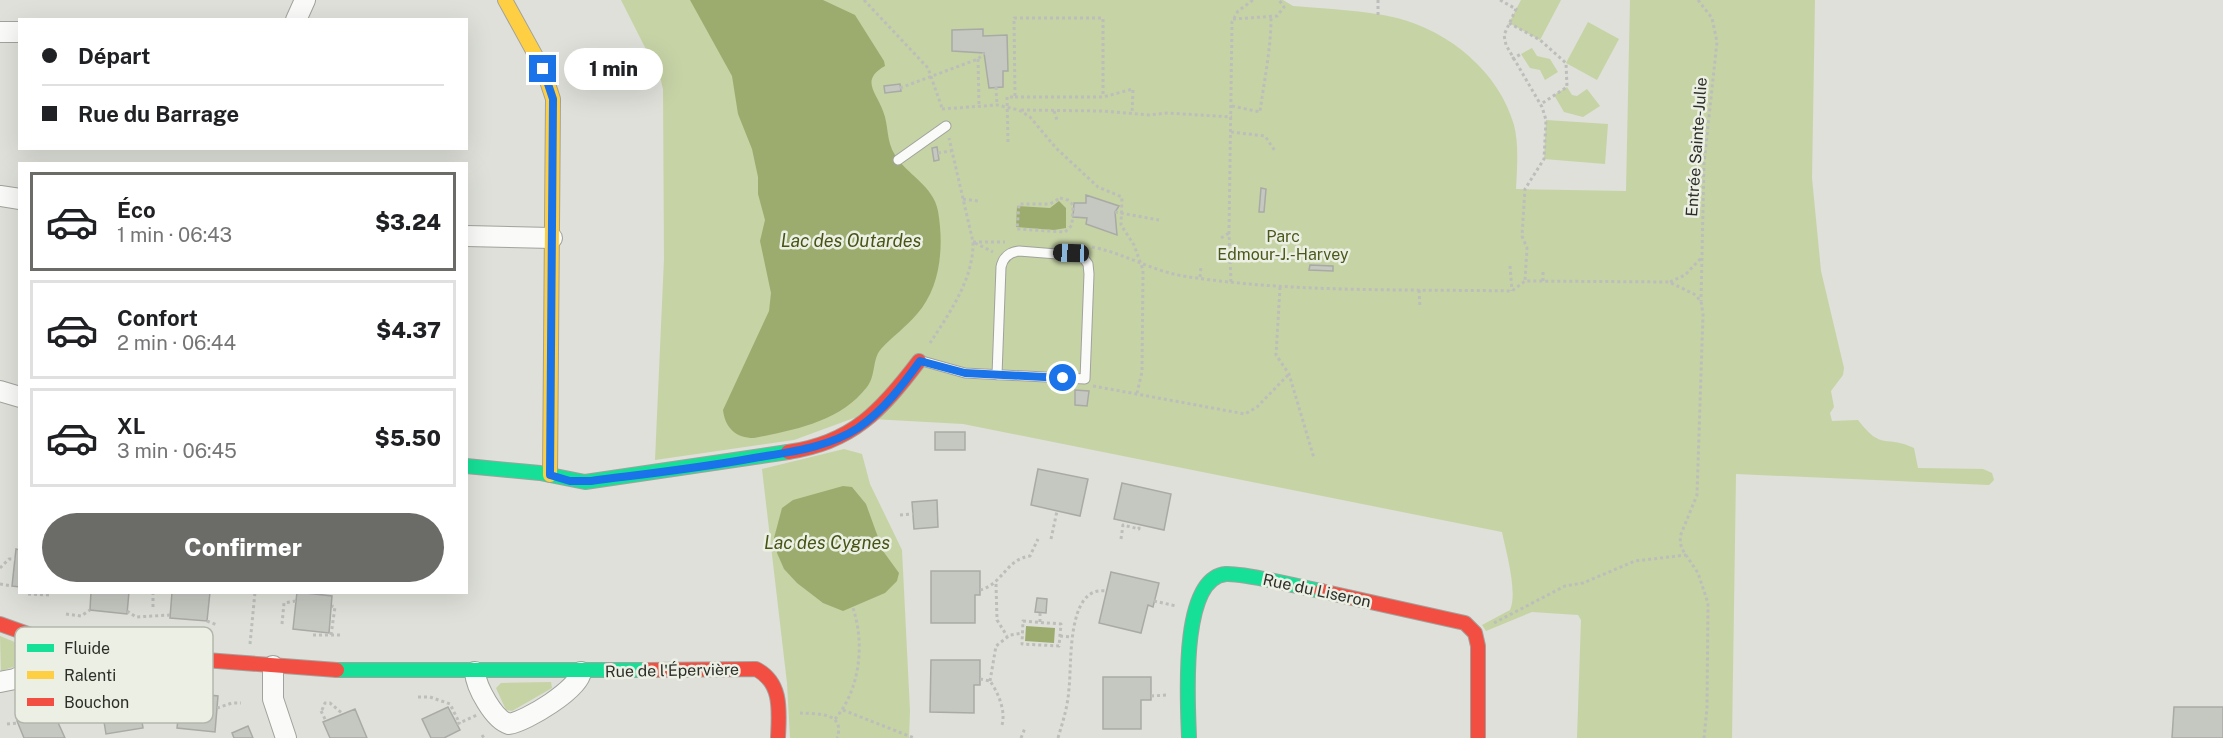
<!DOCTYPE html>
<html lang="fr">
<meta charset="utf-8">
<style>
body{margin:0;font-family:"Public Sans",sans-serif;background:#f6f6f6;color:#202124;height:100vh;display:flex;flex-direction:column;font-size:22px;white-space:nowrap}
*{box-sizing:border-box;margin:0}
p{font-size:20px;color:#757577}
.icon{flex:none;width:33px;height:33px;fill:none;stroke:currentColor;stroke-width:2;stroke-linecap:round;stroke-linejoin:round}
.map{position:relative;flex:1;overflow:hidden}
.details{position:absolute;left:18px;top:162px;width:450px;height:432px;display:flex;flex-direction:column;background:#fff;border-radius:0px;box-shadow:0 6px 24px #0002}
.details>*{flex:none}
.top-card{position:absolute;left:18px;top:18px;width:450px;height:132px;border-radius:0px;box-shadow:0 6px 24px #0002;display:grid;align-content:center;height:132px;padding:0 24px;background:#fff}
.end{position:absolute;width:27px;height:27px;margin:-14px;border:8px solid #1a73e8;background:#fff;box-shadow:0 0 0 3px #fff}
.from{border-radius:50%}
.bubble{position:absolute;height:42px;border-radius:21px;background:#fff;box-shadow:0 6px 24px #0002;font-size:20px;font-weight:800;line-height:42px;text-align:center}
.car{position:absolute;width:18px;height:36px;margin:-18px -9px;border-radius:8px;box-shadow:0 0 4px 2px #0007;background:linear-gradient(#222 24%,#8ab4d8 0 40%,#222 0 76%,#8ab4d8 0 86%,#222 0)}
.top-card b{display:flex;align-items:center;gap:21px;height:57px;font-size:22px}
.top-card b+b{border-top:2px solid #e0e0e0}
.top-card i{width:15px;height:15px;background:#202124}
ul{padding:10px 0 0;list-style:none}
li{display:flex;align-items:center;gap:18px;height:99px;margin:0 12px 9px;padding:0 12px;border:3px solid #e0e0e0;border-radius:0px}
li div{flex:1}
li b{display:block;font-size:22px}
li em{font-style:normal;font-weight:800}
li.on{border-color:#6b6c67}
li>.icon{width:54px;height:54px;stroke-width:1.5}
.action{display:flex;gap:12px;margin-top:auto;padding:12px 24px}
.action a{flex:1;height:69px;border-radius:36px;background:#6b6c67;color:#fff;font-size:24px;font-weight:800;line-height:69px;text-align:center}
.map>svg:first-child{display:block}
</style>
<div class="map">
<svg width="2223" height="738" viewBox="0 0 2223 738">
<rect width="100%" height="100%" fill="#dee0d9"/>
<!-- green -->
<path fill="#c6d3a5" d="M621 0H1283L1293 6C1327 9 1364 10 1397 18 1449 31 1499 72 1514 125 1519 145 1517 168 1516 189L1626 191 1630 0H1815L1812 178 1821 271 1844 368 1843 375 1831 391 1834 407 1830 413 1832 421 1858 420C1883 452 1884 434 1914 448L1918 468 1983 469 1992 473 1994 480 1989 485 1736 474 1732 738H1577L1581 620 1578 615 1532 612 1486 631 1482 625 1510 610C1518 593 1506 551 1502 532L963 424 854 418 794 440 655 460 664 259 663 89 660 77Z
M1521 0H1561L1540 40 1509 23Z
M1588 22 1619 39 1597 80 1566 63Z
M1532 48 1537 56 1550 59 1558 72 1545 80 1540 70 1530 68 1521 54Z
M1567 87 1572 95 1577 96 1587 89 1600 106 1583 117 1564 112 1554 95Z
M1546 120 1608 124 1605 164 1544 159Z
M844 449 862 454 870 484 902 550 910 711 909 738H790L787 683 762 469Z
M0 636 34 650V656L28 662 1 671Z
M551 682 552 688 512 711 506 710 496 688 501 683Z"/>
<!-- water -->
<path fill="#9cac6e" d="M690 0H823L855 15 884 61 885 66C860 80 876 92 883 111 889 126 886 141 895 155 906 174 934 186 938 211 944 246 941 287 917 314 906 327 892 337 881 349 872 359 876 376 867 387 840 422 794 430 754 438 736 438 725 428 723 410L769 311 771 293 760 241 765 220 758 194V177L752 149 738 114 732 76Z
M1059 201 1066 208V228L1054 230 1016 227 1017 206 1050 208Z
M843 486 852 487 866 504 883 551 899 573 897 581 885 593 843 611 823 603 797 583 784 569 777 553 774 538 782 508 793 500Z
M1026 626 1055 628 1054 643 1025 641Z"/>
<!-- building -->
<path fill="#c5c7c1" stroke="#a9aaa5" stroke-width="1.5" d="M983 29V36L1007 35 1008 71H1003V87L989 88 984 53 952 51V30Z
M900 84 901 91 885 93 884 86Z
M937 147 939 160 934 161 932 148Z
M1261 188 1266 189 1264 212H1259Z
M1086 195 1119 206 1115 212 1117 235 1086 224 1087 218 1073 217 1074 203H1086Z
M1310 265 1333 266V271L1309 270Z
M1075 390 1089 391 1087 406 1075 405Z
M935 432H965V450H935Z
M1038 469 1088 479 1080 516 1031 505Z
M1122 483 1171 494 1164 530 1114 519Z
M937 500 938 527 914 529 912 502Z
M16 549 20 550V587L12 586Z
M931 571H980V595H975V623H931Z
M1111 572 1159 583 1153 607 1148 605 1141 633 1099 623Z
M91 592H129L127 614 90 610Z
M172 592H210L207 621 170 618Z
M297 592 332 596 329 633 293 629Z
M1037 598 1047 599 1046 613 1035 612Z
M931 660H980V685H974V713L930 712Z
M1103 677H1151V700H1141V729H1103Z
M137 692 143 728 106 734 100 697Z
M181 692 218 696 215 732 177 728Z
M51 707 65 738H24L17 721Z
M448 707 460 730 444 738H431L422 719Z
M2174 707H2223V738H2172Z
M355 709 367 738H330L323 722Z
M248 726 253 738H234L232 733Z"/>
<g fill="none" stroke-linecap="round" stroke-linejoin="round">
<!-- lane casing -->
<g stroke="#a0a29d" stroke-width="11">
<path id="lane" d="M898 160 946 126
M922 361 965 373 1085 379 1089 274 1088 264 1082 256 1019 251C1010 252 1003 257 1001 267L997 375"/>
</g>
<!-- street casing -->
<g stroke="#a0a29d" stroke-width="22">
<path id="street" d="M296 20 305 0
M0 32H20
M0 196 20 199
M466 236 552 238
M0 391 20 397
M273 666V699L286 738
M475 672C476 687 494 720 509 724 527 721 579 689 581 672
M0 682 15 679 73 650"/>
</g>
<!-- fast casing -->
<g stroke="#a0a29d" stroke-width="16">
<path id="fast" d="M466 466 540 473 585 482 788 452
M337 670H648
M1189 738C1188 704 1179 578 1226 574 1247 573 1298 587 1321 591"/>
</g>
<!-- slow casing -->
<g stroke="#a0a29d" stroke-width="16">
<path id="slow" d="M505 0 543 69 553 99 550 475"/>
</g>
<!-- jam casing -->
<g stroke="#a0a29d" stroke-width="16">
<path id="jam" d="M788 452C852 443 882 410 919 361
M1321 591 1465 623 1475 633 1478 646V738
M0 624 73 650 337 670
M648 670 756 669C783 683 779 712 778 738"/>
</g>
<!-- path -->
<path stroke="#bdbebb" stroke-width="3" stroke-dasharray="3 3" stroke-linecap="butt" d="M864 0 928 68 942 108
M1500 0 1516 9 1504 35 1506 45 1542 107 1546 120 1544 159 1525 189 1522 236 1527 248 1525 281
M1698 0 1712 18 1717 42 1704 163 1701 301
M1378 15V0
M1233 19 1277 16 1284 7 1279 0
M1509 23 1540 40 1566 63 1567 87 1541 104
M978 59 979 106
M1512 59 1521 54
M996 87 997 105
M900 88 978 59 984 53
M1015 97H1103L1133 89 1132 113
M1232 106 1260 112C1264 81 1271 49 1271 18
M942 109 997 105 1019 110 1030 117 1056 148 1098 187 1122 197 1121 225 1134 245 1143 270 1142 372 1137 393
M1021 110 1102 111 1149 115 1167 113 1232 117
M1054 111 1057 120
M1231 132 1265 136 1275 151
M1008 142 1007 97H1015L1014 18H1103V97
M938 153 951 151
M1060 198 1068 200 1073 205 1072 225 1065 232 1017 229 1019 204H1050Z
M963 199 978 201
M1115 212 1159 220
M1221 238 1229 233
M973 242H1005
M975 243 993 252
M1092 247C1124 253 1149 270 1183 276 1291 293 1403 289 1512 291L1525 281 1669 282 1694 294 1701 301 1703 314 1697 495 1681 534 1680 542 1682 549 1698 573 1708 603 1707 708 1704 738
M1510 266 1512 291
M1200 277 1201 266
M1543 281V272
M1231 282 1229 233 1232 22 1238 11 1253 0
M1670 282 1685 275 1702 257
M1280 287 1276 355 1289 374 1314 458
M1419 290 1420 308
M930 343C949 314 974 278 973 242L949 138
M1093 386 1245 414 1257 407 1289 374
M900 515 913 514
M1051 539 1057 511
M1121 539 1123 525 1139 529V524
M0 568 9 559H15
M0 584 12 586
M996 584 997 620 1007 636
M980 590C1003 584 1006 559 1030 556L1038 539
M153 592V607
M28 594 49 595V592
M1154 601 1176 606
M127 611 136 617 170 615
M66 614 81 616 90 610
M207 621 217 625
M1023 621 1061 624 1059 646 1022 644Z
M1040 622V612
M1494 623 1565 586 1583 583 1635 561 1686 555
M282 624 284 603 296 601
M313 635H341
M331 635 335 607 332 606
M1060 636 1072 637
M250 644 255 592
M980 679 990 681C998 692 1006 711 1002 725
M990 681 996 646 1010 635 1023 633
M138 695 180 697
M1151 696 1167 695
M418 697H430L450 704 460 724
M217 708 232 703H241
M53 709 74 700 101 702
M322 710 325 703H330L343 714
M843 710 914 738
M321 711 326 721
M800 713C817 714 846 712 837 738
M835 719C860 690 865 644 853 608
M7 724 18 723
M457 724 477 715
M482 735 484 738
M1021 738 1025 728
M1058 738C1063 721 1068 706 1069 688 1072 665 1066 585 1106 591"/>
<!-- lane -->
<use href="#lane" stroke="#fafaf9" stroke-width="9"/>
<!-- street -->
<use href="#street" stroke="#fafaf9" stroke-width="20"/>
<!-- fast -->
<use href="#fast" stroke="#16e098" stroke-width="14"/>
<!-- slow -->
<use href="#slow" stroke="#ffcf43" stroke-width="14"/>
<!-- jam -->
<use href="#jam" stroke="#f24e42" stroke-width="14"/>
</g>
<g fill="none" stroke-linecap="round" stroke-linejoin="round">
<!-- route -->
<path stroke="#1a73e8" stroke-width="8" d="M543 69 553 99 550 475 570 481H591C645 474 700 468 754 458 789 452 827 448 858 428 884 410 902 386 920 361L965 373 1063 378"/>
</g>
<g text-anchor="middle" stroke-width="5" stroke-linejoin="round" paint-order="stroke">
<!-- street labels -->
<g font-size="16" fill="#2d2e29" stroke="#ecf0e4">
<text transform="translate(1696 147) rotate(-86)" y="6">Entrée Sainte-Julie</text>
<text transform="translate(1317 590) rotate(12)" y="6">Rue du Liseron</text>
<text transform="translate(672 670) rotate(-1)" y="6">Rue de l'Épervière</text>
</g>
<!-- park labels -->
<g font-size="16" fill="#4a591b" stroke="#ecf0e4">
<text x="1283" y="242">Parc<tspan x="1283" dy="18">Edmour-J.-Harvey</tspan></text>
</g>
<!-- water labels -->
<g font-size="18" font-style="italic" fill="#465416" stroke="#ecf0e4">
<text x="851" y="247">Lac des Outardes</text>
<text x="827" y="549">Lac des Cygnes</text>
</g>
</g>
<!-- legend -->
<rect x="15" y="627" width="198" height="96" rx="9" fill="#ecf0e4" stroke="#b3b6ac" stroke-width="1.5"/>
<rect x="27" y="644" width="27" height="8" fill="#16e098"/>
<rect x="27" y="671" width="27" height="8" fill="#ffcf43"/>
<rect x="27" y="698" width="27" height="8" fill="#f24e42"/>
<g font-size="16" fill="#2d2e29">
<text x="64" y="654">Fluide</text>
<text x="64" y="681">Ralenti</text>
<text x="64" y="708">Bouchon</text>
</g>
</svg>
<i class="end from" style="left:1063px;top:378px"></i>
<i class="end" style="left:543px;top:69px"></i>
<div class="bubble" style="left:564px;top:48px;width:99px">1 min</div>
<i class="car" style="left:1071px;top:253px;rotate:272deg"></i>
<div class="top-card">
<b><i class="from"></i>Départ</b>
<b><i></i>Rue du Barrage</b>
</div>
<section class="details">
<ul>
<li class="on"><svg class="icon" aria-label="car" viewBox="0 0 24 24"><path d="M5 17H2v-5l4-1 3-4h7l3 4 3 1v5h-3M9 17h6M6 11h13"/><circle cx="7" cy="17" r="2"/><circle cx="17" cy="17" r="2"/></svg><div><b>Éco</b><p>1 min · 06:43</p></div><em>$3.24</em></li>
<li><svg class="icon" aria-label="car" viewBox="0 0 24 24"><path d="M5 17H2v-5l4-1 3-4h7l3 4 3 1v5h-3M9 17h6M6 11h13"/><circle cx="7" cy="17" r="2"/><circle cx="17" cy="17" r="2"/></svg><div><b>Confort</b><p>2 min · 06:44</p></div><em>$4.37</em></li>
<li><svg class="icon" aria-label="car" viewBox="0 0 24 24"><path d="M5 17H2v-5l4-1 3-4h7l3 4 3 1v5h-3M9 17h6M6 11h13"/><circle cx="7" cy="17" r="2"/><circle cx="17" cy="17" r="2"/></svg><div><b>XL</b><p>3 min · 06:45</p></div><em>$5.50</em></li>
</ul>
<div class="action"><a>Confirmer</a></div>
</section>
</div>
